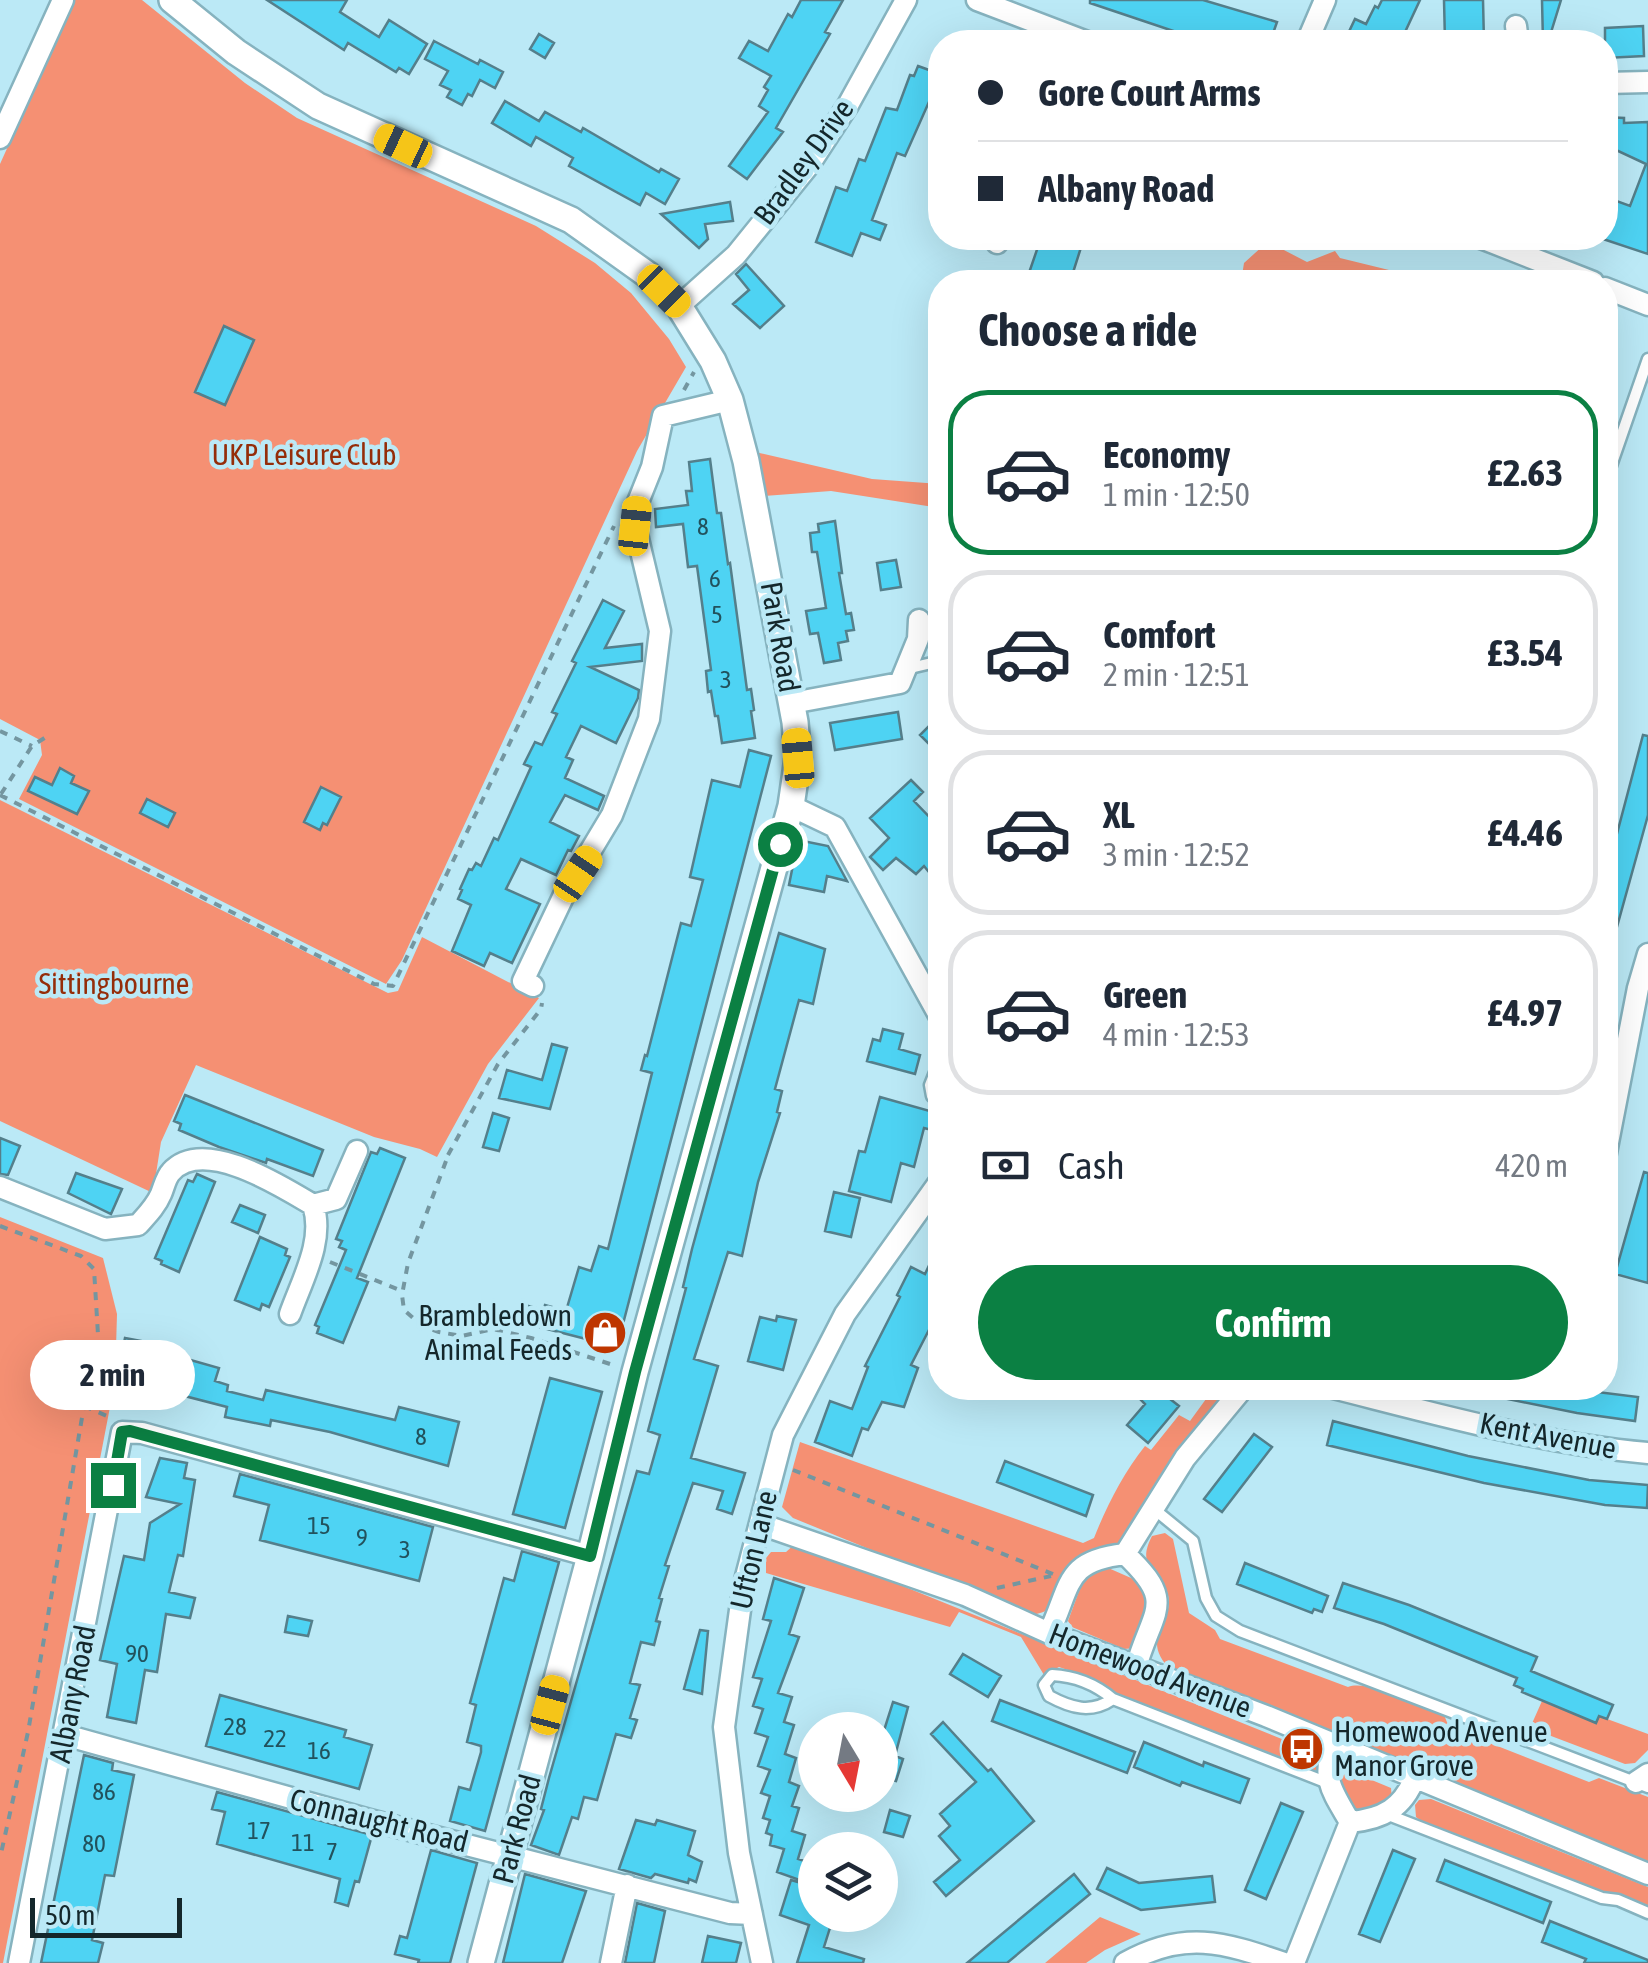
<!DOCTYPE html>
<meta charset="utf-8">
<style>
body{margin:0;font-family:"Asap Condensed",sans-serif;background:#f6f6f7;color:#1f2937;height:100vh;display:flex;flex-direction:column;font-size:38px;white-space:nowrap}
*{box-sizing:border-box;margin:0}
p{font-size:32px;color:#747a83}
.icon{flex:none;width:55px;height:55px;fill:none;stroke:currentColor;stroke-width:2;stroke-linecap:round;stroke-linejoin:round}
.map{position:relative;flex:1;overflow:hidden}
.side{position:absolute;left:928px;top:270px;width:690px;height:1130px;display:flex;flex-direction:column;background:#fff;border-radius:40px;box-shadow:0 10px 40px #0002}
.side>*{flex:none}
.top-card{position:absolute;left:928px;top:30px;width:690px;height:220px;border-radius:40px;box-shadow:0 10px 40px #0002;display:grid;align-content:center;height:220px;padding:0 50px;background:#fff}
.needle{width:65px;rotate:170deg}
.tools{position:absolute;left:798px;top:1712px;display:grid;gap:20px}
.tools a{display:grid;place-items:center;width:100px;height:100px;border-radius:50%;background:#fff;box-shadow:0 10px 40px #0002;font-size:50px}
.scale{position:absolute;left:30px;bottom:25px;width:152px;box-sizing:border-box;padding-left:10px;border:5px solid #14272b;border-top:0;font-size:28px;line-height:35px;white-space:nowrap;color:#14272b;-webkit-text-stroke:8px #bbe9f6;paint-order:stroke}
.end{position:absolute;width:45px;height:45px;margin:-22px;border:12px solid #0b8043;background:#fff;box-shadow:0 0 0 5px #fff}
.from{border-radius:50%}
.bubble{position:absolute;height:70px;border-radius:35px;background:#fff;box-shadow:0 10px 40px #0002;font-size:32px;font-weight:700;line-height:70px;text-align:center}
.car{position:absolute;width:30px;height:60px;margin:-30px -15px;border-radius:12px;box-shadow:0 0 8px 2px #0007;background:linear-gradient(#f5c518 24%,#345 0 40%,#f5c518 0 76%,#345 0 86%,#f5c518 0)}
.top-card b{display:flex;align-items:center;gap:35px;height:95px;font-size:38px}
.top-card b+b{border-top:2px solid #e0e1e3}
.top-card i{width:25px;height:25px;background:#1f2937}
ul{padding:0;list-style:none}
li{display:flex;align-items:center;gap:30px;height:165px;margin:0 20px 15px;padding:0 30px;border:5px solid #e0e1e3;border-radius:40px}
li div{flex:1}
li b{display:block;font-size:38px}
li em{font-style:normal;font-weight:700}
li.on{border-color:#0b8043}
li>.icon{width:90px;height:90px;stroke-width:1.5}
h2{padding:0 50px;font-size:45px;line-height:120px}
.pay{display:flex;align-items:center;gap:25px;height:110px;padding:0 50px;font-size:38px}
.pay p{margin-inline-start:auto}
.cta{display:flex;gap:20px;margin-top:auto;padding:20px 50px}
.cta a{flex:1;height:115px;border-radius:60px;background:#0b8043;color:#fff;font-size:40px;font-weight:700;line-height:115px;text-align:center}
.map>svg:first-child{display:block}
</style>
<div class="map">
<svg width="1648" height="1963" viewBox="0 0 1648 1963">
<rect width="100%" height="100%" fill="#bbe9f6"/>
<!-- green -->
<path fill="#f59073" d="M74 0H142L245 83 297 118 536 226 595 263 631 293 669 339 686 367 637 451 402 960 386 984 19 799 42 755 40 740 0 719V164Z
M1265 244 1280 248 1307 262 1335 251 1340 258 1389 270 1384 282H1241L1244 263Z
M755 452 872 479 940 484V508L831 491 764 496Z
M0 800 388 993 398 991 422 937 539 998 488 1064 437 1157 420 1149 374 1137 196 1065 161 1142 153 1193 0 1121Z
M0 1217 103 1258 117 1314 115 1381 3 1963H0Z
M1214 1388H1227L1159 1477 1125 1541C1117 1550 1107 1551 1098 1559 1077 1580 1062 1612 1031 1615L793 1518 782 1507 800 1442 1083 1543 1094 1538C1107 1505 1123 1474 1145 1446L1151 1450 1179 1415 1190 1421Z
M1165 1533 1173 1539 1189 1613 1215 1630 1220 1639 1348 1687C1369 1679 1422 1707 1444 1715L1449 1727 1589 1782 1599 1778 1648 1797V1862L1173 1672C1135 1637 1178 1621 1167 1592 1157 1568 1136 1567 1152 1536Z
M796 1543 1319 1754 1324 1760 1323 1769 1310 1771 1117 1696C1099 1683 1081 1674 1059 1667L1044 1675 1021 1637 959 1612 950 1627 766 1573V1558L771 1552H786Z
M1106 1567 1147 1585 1150 1593 1135 1648 1124 1649 1072 1627 1068 1621 1086 1572Z
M1542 1701 1595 1723 1599 1716 1648 1734V1750L1635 1763 1625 1764 1530 1728Z
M1350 1771 1391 1788 1392 1800C1362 1817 1347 1814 1339 1778Z
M1431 1799 1648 1887V1906L1622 1896H1609L1421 1821 1416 1817 1415 1805 1419 1800Z
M1100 1917 1141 1934 1105 1950 1086 1963H1045Z"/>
<!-- building -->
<path fill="#4ed3f3" stroke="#547f8b" stroke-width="2.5" d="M267 0H347L340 12 379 37 389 20 427 44 409 74 399 68 396 72 348 43 344 50Z
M801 0H843L825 32 830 34 776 128 783 132 747 179 729 166 768 112 759 106 768 90 764 87 771 76 739 58 749 41 768 51 788 14 792 17Z
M1090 0H1203L1277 22 1270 42H1206L1090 3Z
M1382 0H1420L1406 30 1431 42H1355L1346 38 1355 19 1366 24 1375 6 1378 8Z
M1444 0H1483L1484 42H1445Z
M1542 0H1561L1548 42H1543Z
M1643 26 1644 56 1605 58V28Z
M539 34 554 43 545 58 530 49Z
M434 41 478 64 480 60 503 72 495 88 480 80 472 96 468 94 462 105 447 97 451 90 440 85 448 71 425 59Z
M918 66 940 74V77L905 156 897 153 872 220 886 225 880 240 861 233 852 256 816 242 836 187 847 191 859 159 865 161 886 108 897 110 910 75 914 76Z
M505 101 539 121 545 112 581 132 583 128 659 172 661 169 679 179 665 204 646 193 640 205 569 166 573 158 536 137 531 146 492 123Z
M1605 117 1624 118V123L1648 122V254L1600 238H1605V225L1614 200 1630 206 1646 164 1614 149H1605Z
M730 202 733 221 705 224 708 239 699 248 661 214Z
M1041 238H1084L1070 282 1030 270Z
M746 264 784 306 760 328 733 304 749 290 736 274Z
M224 326 254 340 225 405 195 392Z
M710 459 717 513H721L728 564 730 563 747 690 751 689 754 710 751 711 755 738 722 743 718 716H715L711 691 708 692 706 671 711 670 697 566 688 567 683 524 656 527 655 509 688 505 686 491H692L689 462Z
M835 521 842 573H839L846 614 851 613 854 630 846 631 848 641 838 643 841 660 824 663 818 633 810 634 806 611 826 608 817 552H812L810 533 819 532 818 524Z
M896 560 901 587 881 590 877 563Z
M603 600 624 611 605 648 642 644V661L590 667 639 690 638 698 616 743 581 726 566 757 573 760 565 778 604 796 598 810 565 795 550 822 579 836 571 851 568 850 556 875 521 859 506 889 540 904 512 963 490 953 484 966 452 951 471 905 458 899 462 890 460 889 469 869 472 870 476 863 481 866 494 838 498 840 531 767 524 764 535 742 542 745 557 714 552 712 576 663 572 661Z
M898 712 902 739 835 750 830 723Z
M940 715V755L920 735Z
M1643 735 1648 736V815L1610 952H1605V863L1609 864Z
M749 750 771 756 617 1347 520 1322 525 1305 543 1310 545 1305 566 1311 579 1267 591 1271 599 1246 608 1249 652 1073 641 1070 645 1055 647 1056 681 923 691 926 703 880 690 877 712 780 740 787Z
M60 768 74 776 71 783 89 791 77 814 28 791 35 777 52 785Z
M911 780 923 792 914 801 940 828V859L928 871 924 866 916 874 896 858 883 870 870 857 889 838 870 818Z
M321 787 341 797 327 825 323 823 320 830 304 822Z
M147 799 175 813 168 827 140 813Z
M798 840 828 846 847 881 827 876 824 892 789 885Z
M779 933 825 949 813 1004 799 1000 775 1089 782 1091 777 1112 780 1113 758 1182 742 1256 728 1252 694 1359 718 1366 691 1458 745 1473 732 1514 717 1509 723 1491 693 1483 665 1565 669 1566 659 1598 662 1599 656 1621 660 1622 654 1645 641 1642 630 1683 640 1685 630 1718 637 1720 631 1738 616 1734 597 1800 584 1797 578 1819 572 1817 559 1855 531 1845 544 1810 541 1809 549 1778 637 1471 649 1474 660 1435 648 1431 686 1288 683 1287 692 1249Z
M883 1029 903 1034 899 1049 920 1055 915 1074 867 1061 873 1039 880 1041Z
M552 1044 567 1048 550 1109 499 1098 507 1070 542 1080Z
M185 1095 323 1150 313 1176 267 1159 266 1163 219 1147 179 1130 181 1124 174 1121Z
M880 1097 937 1113 932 1130 924 1128 914 1167 901 1163 891 1202 849 1191 859 1151 865 1152Z
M493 1113 509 1118 499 1151 483 1147Z
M0 1138 20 1146 8 1175 0 1174Z
M380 1148 405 1158 357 1278 368 1282 343 1343 317 1333 319 1327 315 1325 346 1250 339 1247 342 1241 336 1239 371 1152 377 1154Z
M1644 1172 1648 1173V1283L1615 1274Z
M76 1173 122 1189 111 1214 68 1193Z
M197 1174 215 1182 179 1272 161 1264 162 1261 155 1258 188 1180 193 1182Z
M834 1192 860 1198 851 1237 825 1231Z
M240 1205 265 1215 258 1233 232 1222Z
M260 1237 287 1249 285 1255 290 1257 269 1307 262 1304 260 1310 235 1300Z
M940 1242V1300L930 1320 933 1322 911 1365 918 1368 904 1407 882 1402 868 1430 862 1428 852 1456 815 1442 830 1401 852 1409 868 1367 865 1366 900 1297 897 1295 911 1267 925 1274Z
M777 1316 796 1320 783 1370 748 1361 760 1317 776 1321Z
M125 1338 157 1344 152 1370 120 1363Z
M187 1359 219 1368 215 1381 228 1385 227 1391 263 1400 266 1390 395 1420 399 1407 459 1422 448 1466 330 1432 271 1420 270 1426 225 1417 227 1407 177 1394Z
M550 1378 602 1392 565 1528 513 1514Z
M1150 1388H1156L1179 1406 1148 1443 1127 1425 1145 1404 1140 1399Z
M1488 1388H1565L1638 1397 1635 1421 1577 1413 1488 1395Z
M1333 1421 1468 1456 1589 1480 1648 1485 1647 1508 1605 1505 1484 1483 1327 1445Z
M1254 1434 1272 1447 1222 1512 1204 1499Z
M160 1458 187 1463 184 1478 195 1480 183 1556 178 1555 169 1592 195 1598 190 1618 166 1614 157 1672 145 1670 136 1723 107 1717 117 1664 100 1660 124 1556 144 1560 150 1523 180 1504 146 1497Z
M1005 1461 1093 1495 1086 1516 997 1482Z
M240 1474 433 1527 419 1581 260 1540 269 1505 234 1496Z
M522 1551 559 1562 485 1831 450 1821 459 1787 470 1790 481 1752V1746L467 1742 476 1705 470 1703 504 1578 514 1581Z
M1245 1563 1328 1596 1322 1612 1314 1609 1312 1613 1237 1584Z
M774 1578 804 1588 789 1634 799 1637 778 1693 792 1697 784 1722 794 1725 785 1754 796 1758 789 1782 799 1786 792 1806 799 1808 792 1831 805 1835 798 1859 811 1863 805 1882 777 1872 784 1849 770 1845 772 1835 766 1833 770 1820 763 1818 770 1796 761 1793 770 1770 758 1766 768 1737 755 1733 763 1709 753 1706 762 1679 753 1677 771 1621 763 1619Z
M1343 1583 1409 1605 1537 1657 1531 1671 1613 1705 1607 1719 1599 1716 1596 1723 1522 1692 1523 1689 1514 1685 1517 1678 1384 1624 1334 1608Z
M288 1616 312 1621 308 1636 285 1632Z
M700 1630 708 1631 702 1694 684 1689Z
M963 1654 1001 1676 988 1697 950 1674Z
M220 1695 346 1730 344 1737 372 1745 359 1789 206 1746Z
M1000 1700 1135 1752 1127 1773 992 1721Z
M893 1702 908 1707 895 1756 903 1759 896 1781 888 1779 884 1793 880 1792V1743Z
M943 1722 988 1771 991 1769 1034 1821 946 1896 934 1882 960 1860 939 1836 950 1826 940 1814 976 1782 931 1734Z
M1144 1742 1203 1766 1204 1762 1249 1779 1240 1803 1182 1782 1180 1786 1134 1767Z
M84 1755 113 1763 112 1770 134 1775 114 1876 105 1875 92 1940 103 1943 98 1963H41Z
M217 1792 372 1835 359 1882 355 1881 348 1906 335 1902 340 1879 217 1844 225 1812 212 1809Z
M1281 1803 1303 1812 1266 1899 1245 1890Z
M890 1810 910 1816 903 1837 884 1832Z
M636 1820 655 1825 657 1820 695 1831 688 1855 702 1862 696 1882 689 1879 688 1883 655 1874 651 1878 619 1869Z
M431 1850 477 1863 450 1963H418L419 1960 395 1954 400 1936 407 1938Z
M1393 1850 1415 1859 1380 1942 1359 1934Z
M1445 1860 1551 1902 1543 1923 1437 1881Z
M1107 1868 1139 1883 1212 1876 1215 1902 1141 1910 1097 1889Z
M525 1874 586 1891 562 1963H503Z
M1074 1874 1090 1894 1056 1922 1007 1963H967Z
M791 1880 815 1887V1915H834L824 1947 864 1959 863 1963H797L809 1925 780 1915Z
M637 1903 665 1911 654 1963H625Z
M1550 1921 1648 1960V1963H1584L1586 1959 1542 1942Z
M708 1936 741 1943 736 1963H702Z"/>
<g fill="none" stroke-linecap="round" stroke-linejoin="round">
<!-- service casing -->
<g stroke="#86b3bf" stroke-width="15">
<path id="service" d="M1605 483 1648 359
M906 669 940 661
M940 1060 930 1085 932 1096 940 1103
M1154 1509 1193 1541 1206 1598 1216 1616 1240 1631 1648 1787
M1113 1699C1091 1714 1071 1708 1049 1696L1044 1685 1052 1675C1075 1676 1095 1684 1113 1699L1328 1783
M1386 1814 1602 1898 1618 1900 1648 1913"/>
</g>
<!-- minor casing -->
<g stroke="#86b3bf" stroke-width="25">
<path id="minor" d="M977 0 1087 42
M1516 26 1518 42
M1307 42 1325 0
M1605 83 1648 82
M0 138 63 0
M1481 238 1593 282
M997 243 999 238
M1605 288 1648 305
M679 306 736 255 809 165 848 105 906 0
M792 703 900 683 918 639 919 620
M791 806 835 827 940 1017
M533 986 523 981 564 895 612 815 649 719 660 631 635 526 638 502 652 467 663 416 730 400
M1605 1158 1638 988 1648 954
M0 1187 105 1229 138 1225C147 1215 156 1206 161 1194 164 1187 166 1177 171 1172 203 1136 281 1186 313 1205 325 1240 302 1280 290 1314
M313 1205 336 1199 357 1151
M1333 1388C1436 1414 1542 1444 1648 1453
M760 1524 965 1595 1049 1633 1266 1716 1648 1874
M1125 1554 1185 1458 1243 1388
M1049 1633C1072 1584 1064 1561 1125 1554 1177 1603 1153 1608 1136 1667
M65 1735 370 1820 730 1913 752 1914
M1334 1744C1321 1779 1332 1791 1350 1822 1383 1819 1403 1808 1415 1777
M1636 1782 1648 1774
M19 1963 122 1432 142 1433 590 1556
M611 1963 627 1885
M762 1963 739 1853 724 1727 743 1588 783 1435 845 1314 940 1181
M1125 1963C1184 1930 1223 1942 1284 1963
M1294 1963 1350 1822"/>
</g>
<!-- tertiary casing -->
<g stroke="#86b3bf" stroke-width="30">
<path id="tertiary" d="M172 0 236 52 318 106 571 220 648 275 679 306 713 361 730 400 746 461 795 722 798 758 791 806 635 1372 590 1556 481 1963"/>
</g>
<!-- path -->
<path stroke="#7496a0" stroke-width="4" stroke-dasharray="8 8" stroke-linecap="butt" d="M684 390 694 372
M0 731 32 746
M1 794 32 746 46 737
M0 795 374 984 393 986 614 526
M448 1155 498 1064 541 1009 542 1003
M446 1161 408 1263 402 1295 404 1310 422 1326 439 1332 462 1336 493 1329 531 1338 616 1366
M0 1226 81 1256 94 1269 99 1351 84 1406 28 1732 0 1858
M330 1262 402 1291
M84 1406 107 1416
M793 1470 1053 1574
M997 1588 1051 1576"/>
<!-- service -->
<use href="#service" stroke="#fff" stroke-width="10"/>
<!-- minor -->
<use href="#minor" stroke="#fff" stroke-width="20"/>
<!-- tertiary -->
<use href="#tertiary" stroke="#fff" stroke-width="25"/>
</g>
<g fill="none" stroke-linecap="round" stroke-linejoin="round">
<!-- route -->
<path stroke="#0b8043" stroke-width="12" d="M113 1485 122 1432 130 1431 590 1556 635 1372 780 844"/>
</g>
<!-- icons -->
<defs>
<g id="shop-disc" transform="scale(2.25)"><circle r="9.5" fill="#be3600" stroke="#bbe9f6"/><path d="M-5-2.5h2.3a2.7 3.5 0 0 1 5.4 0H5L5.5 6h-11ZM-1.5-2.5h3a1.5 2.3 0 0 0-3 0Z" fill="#fff"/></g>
<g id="bus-disc" transform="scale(2.25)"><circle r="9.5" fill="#be3600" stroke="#bbe9f6"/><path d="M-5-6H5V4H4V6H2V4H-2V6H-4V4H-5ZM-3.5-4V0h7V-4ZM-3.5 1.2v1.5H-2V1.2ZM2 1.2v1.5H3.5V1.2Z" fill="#fff"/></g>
</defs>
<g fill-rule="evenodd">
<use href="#shop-disc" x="605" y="1333"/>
<use href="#bus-disc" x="1302" y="1749"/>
</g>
<g text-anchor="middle" stroke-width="9" stroke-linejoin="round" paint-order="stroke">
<!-- number labels -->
<g font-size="25" fill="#22525d">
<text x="703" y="535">8</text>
<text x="715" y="587">6</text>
<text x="717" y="623">5</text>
<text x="726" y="688">3</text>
<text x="421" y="1445">8</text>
<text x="319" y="1534">15</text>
<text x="362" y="1546">9</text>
<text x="405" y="1558">3</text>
<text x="137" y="1662">90</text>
<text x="235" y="1735">28</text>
<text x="275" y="1747">22</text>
<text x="319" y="1759">16</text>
<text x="104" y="1800">86</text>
<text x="259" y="1839">17</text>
<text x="303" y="1851">11</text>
<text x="94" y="1852">80</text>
<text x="332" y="1860">7</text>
</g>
<!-- street labels -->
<g font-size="30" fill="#14272b" stroke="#bbe9f6">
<text transform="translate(804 162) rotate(-54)" y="10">Bradley Drive</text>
<text transform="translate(780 637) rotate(80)" y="10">Park Road</text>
<text transform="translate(1548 1436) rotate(11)" y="10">Kent Avenue</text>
<text transform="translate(754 1550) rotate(-77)" y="10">Ufton Lane</text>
<text transform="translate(1150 1671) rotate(21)" y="10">Homewood Avenue</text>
<text transform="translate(73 1694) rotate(-79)" y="10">Albany Road</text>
<text transform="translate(379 1821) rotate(14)" y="10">Connaught Road</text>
<text transform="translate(517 1829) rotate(-75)" y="10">Park Road</text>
</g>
<!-- park labels -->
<g font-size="30" fill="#952d09" stroke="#bbe9f6">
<text x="304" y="465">UKP Leisure Club</text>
<text x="114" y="994">Sittingbourne</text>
</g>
<!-- poi labels -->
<g font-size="30" fill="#14272b" stroke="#bbe9f6" text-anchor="end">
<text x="572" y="1326">Brambledown<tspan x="572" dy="34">Animal Feeds</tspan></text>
<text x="1334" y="1742" text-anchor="start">Homewood Avenue<tspan x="1334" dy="34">Manor Grove</tspan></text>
</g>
</g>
</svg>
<div class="tools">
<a><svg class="needle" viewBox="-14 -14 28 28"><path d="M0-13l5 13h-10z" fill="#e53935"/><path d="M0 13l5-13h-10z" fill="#747a83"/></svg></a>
<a><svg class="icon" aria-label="layers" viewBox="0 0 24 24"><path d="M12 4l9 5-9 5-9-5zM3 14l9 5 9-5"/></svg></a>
</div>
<div class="scale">50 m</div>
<i class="end from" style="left:780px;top:844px"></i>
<i class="end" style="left:113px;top:1485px"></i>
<div class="bubble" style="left:30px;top:1340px;width:165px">2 min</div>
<i class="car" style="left:403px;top:146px;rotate:295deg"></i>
<i class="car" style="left:664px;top:291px;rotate:135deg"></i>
<i class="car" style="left:635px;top:526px;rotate:6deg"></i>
<i class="car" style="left:798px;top:758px;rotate:355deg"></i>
<i class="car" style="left:578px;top:874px;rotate:34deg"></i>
<i class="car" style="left:550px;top:1705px;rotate:15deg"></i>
<div class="top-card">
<b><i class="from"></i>Gore Court Arms</b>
<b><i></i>Albany Road</b>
</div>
<section class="side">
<h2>Choose a ride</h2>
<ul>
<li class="on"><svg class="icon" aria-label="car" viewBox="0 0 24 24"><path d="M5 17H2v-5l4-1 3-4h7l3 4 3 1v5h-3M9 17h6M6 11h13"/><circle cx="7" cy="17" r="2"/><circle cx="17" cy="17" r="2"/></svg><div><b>Economy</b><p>1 min · 12:50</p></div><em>£2.63</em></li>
<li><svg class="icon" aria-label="car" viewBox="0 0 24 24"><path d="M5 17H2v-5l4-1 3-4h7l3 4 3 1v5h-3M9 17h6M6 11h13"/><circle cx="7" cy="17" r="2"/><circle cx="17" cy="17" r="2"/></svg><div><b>Comfort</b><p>2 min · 12:51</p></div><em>£3.54</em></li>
<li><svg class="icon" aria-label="car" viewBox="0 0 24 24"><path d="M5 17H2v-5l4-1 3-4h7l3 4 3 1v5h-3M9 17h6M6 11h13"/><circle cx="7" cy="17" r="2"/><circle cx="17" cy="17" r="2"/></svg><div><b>XL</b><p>3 min · 12:52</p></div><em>£4.46</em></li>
<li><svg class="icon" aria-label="car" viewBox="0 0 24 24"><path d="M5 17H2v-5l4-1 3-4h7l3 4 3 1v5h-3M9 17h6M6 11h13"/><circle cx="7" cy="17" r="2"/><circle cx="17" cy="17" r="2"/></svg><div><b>Green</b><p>4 min · 12:53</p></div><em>£4.97</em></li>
</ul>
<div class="pay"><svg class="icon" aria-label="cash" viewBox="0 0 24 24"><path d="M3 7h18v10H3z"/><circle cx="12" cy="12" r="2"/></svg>Cash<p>420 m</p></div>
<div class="cta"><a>Confirm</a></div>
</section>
</div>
